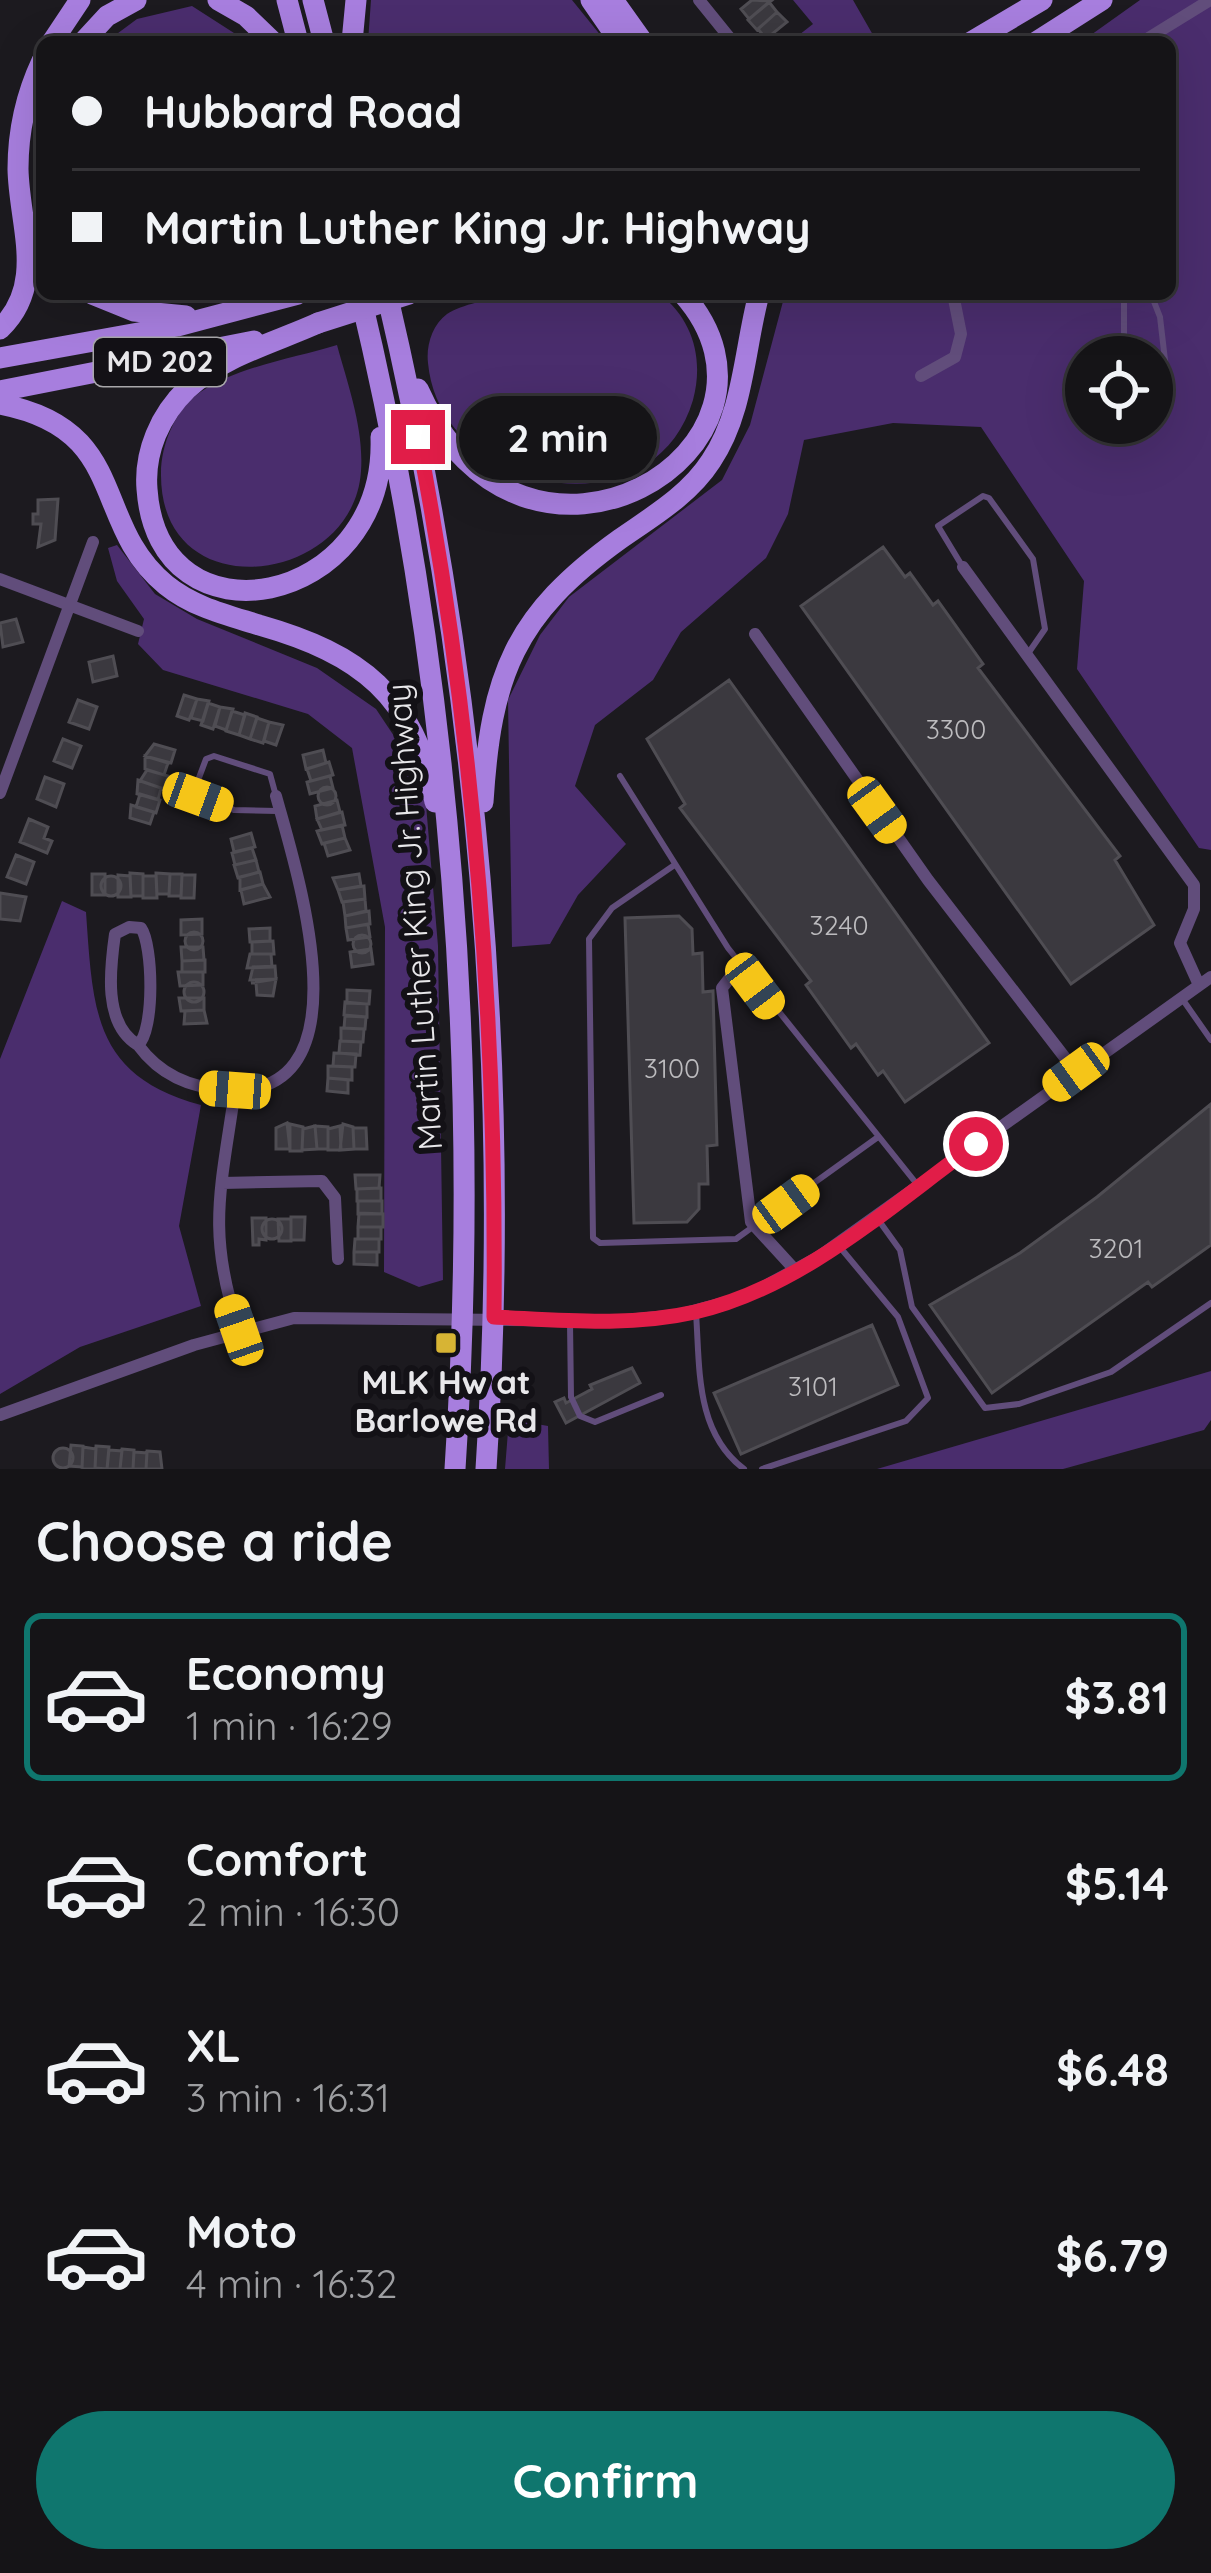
<!DOCTYPE html>
<meta charset="utf-8">
<style>
body{margin:0;font-family:Quicksand,sans-serif;background:#1e1d20;color:#f1f3f6;height:100vh;display:flex;flex-direction:column;font-size:45px;white-space:nowrap}
*{box-sizing:border-box;margin:0}
p{font-size:39px;color:#9d9ea1}
.icon{flex:none;width:66px;height:66px;fill:none;stroke:currentColor;stroke-width:2;stroke-linecap:round;stroke-linejoin:round}
.map{position:relative;height:1469px;overflow:hidden}
.sheet{display:flex;flex-direction:column;background:#151417;flex:1}
.sheet>*{flex:none}
.guide{position:absolute;left:36px;top:36px;width:1140px;height:264px;border-radius:18px;box-shadow:0 12px 48px #0002,0 0 0 3px #343336;display:grid;align-content:center;height:264px;padding:0 36px;background:#151417}
.buttons{position:absolute;left:1065px;top:336px;display:grid;gap:24px}
.buttons a{display:grid;place-items:center;width:108px;height:108px;border-radius:50%;background:#151417;box-shadow:0 12px 48px #0002,0 0 0 3px #343336;font-size:60px}
.end{position:absolute;width:54px;height:54px;margin:-27px;border:15px solid #e11d48;background:#fff;box-shadow:0 0 0 6px #fff}
.from{border-radius:50%}
.bubble{position:absolute;height:84px;border-radius:42px;background:#151417;box-shadow:0 12px 48px #0002,0 0 0 3px #343336;font-size:39px;font-weight:700;line-height:84px;text-align:center}
.car{position:absolute;width:36px;height:72px;margin:-36px -18px;border-radius:15px;box-shadow:0 0 9px 3px #0007;background:linear-gradient(#f5c518 24%,#345 0 40%,#f5c518 0 76%,#345 0 86%,#f5c518 0)}
.guide b{display:flex;align-items:center;gap:42px;height:114px;font-size:45px}
.guide b+b{border-top:3px solid #343336}
.guide i{width:30px;height:30px;background:#f1f3f6}
ul{padding:0;list-style:none}
li{display:flex;align-items:center;gap:36px;height:168px;margin:0 24px 18px;padding:0 12px;border:6px solid transparent;border-radius:18px}
li div{flex:1}
li b{display:block;font-size:45px}
li em{font-style:normal;font-weight:700}
li.active{border-color:#0f766e}
li>.icon{width:108px;height:108px;stroke-width:1.5}
h2{padding:0 36px;font-size:54px;line-height:144px}
.cta{display:flex;gap:24px;margin-top:auto;padding:24px 36px}
.cta a{flex:1;height:138px;border-radius:72px;background:#0f766e;color:#fff;font-size:48px;font-weight:700;line-height:138px;text-align:center}
.map>svg:first-child{display:block}
</style>
<div class="map">
<svg width="1211" height="1469" viewBox="0 0 1211 1469">
<rect width="100%" height="100%" fill="#1c1a1f"/>
<!-- forest -->
<path fill="#4a2d6d" fill-rule="evenodd" d="M371 0H572L606 42H368Z
M793 0H853L877 42H790L813 24Z
M1140 0H1211V850L1199 848 1077 669 1084 581 981 427 893 423 804 440 788 514 766 558 681 632 653 680 595 725 575 786 626 844 578 895 550 944 512 947 508 700 540 635 569 597 722 480 750 425 785 294H1170V42H1081ZM1086 357H1152V423H1086Z
M192 6 248 42H106L137 19Z
M508 294H660C693 320 704 359 693 400 653 536 440 494 428 363 426 346 432 325 447 314 462 304 490 300 508 294Z
M337 345C348 385 364 429 361 471 354 585 159 611 161 473 161 445 175 410 199 393 235 367 295 358 337 345Z
M117 545 155 594 197 619 317 668 376 709 424 781 438 946 443 1280 419 1287 384 1272 385 927 352 748 308 714 163 670 138 644 144 619 117 581 108 548Z
M62 901 86 912C93 1010 93 1076 201 1105L179 1226 201 1306 80 1347 0 1394V1059Z
M1211 1371V1420L1204 1430 1063 1469H877Z
M509 1419 548 1426 549 1469H505Z"/>
<!-- building -->
<path fill="#3b393f" stroke="#4f4d53" stroke-width="3" d="M752 0 771 1 749 19 741 9Z
M769 2 777 12 757 30 748 20Z
M777 12 787 22 766 39 758 29Z
M58 499 55 540 38 547 41 524H33V514H38V500Z
M883 547 905 577 910 573 933 605 938 601 983 664 978 668 1120 856 1115 860 1154 925 1071 984 801 606Z
M16 619 23 642 3 647 0 623Z
M113 656 117 676 93 682 89 662Z
M729 680 989 1043 905 1102 883 1071 878 1075 856 1044 851 1048 806 985 811 981 680 808 685 804 647 739Z
M184 695 197 699 189 720 177 716Z
M197 699 209 701 203 721 191 718Z
M78 700 97 707 89 729 69 722Z
M208 703 220 707 213 729 201 725Z
M220 707 233 709 226 730 215 726Z
M232 711 245 715 239 735 226 731Z
M245 713 257 717 250 739 239 735Z
M257 718 269 722 263 743 250 739Z
M269 722 283 725 276 745 264 741Z
M63 739 81 746 72 768 54 761Z
M154 744 175 750 171 763 145 756Z
M323 750 326 763 306 769 303 755Z
M145 756 168 763 164 775 145 769Z
M329 762 333 775 311 781 307 769Z
M147 770 168 776 164 789 140 781Z
M330 776 333 788 310 794 307 782Z
M45 777 64 784 56 807 37 799Z
M138 780 161 788 158 800 137 794Z
M318 796a9 9 0 1 1 18 0a9 9 0 1 1-18 0Z
M140 794 160 800 156 813 136 807Z
M337 800 340 812 317 819 315 806Z
M131 805 154 812 150 824 130 818Z
M342 812 345 825 322 830 317 819Z
M29 819 48 827 44 838 52 841 47 853 20 842Z
M342 825 345 838 322 844 317 831Z
M251 833 255 847 234 852 231 839Z
M345 838 350 850 328 856 324 843Z
M252 848 256 860 235 865 232 853Z
M16 855 34 862 26 884 7 877Z
M256 860 259 872 238 878 234 865Z
M260 872 263 884 240 890V877Z
M130 873 143 874V896H131Z
M156 873 170 874 169 894H157Z
M92 874H105V895H92Z
M170 874H182L181 896H169Z
M359 874 361 886 338 890 333 878Z
M118 875 130 876 131 897H118Z
M182 875H195L194 898H181Z
M101 886a10 10 0 1 1 20 0a10 10 0 1 1-20 0Z
M143 876H156L157 898H143Z
M263 884 270 897 244 904 241 890Z
M364 886 365 899 342 902 338 890Z
M0 893 26 897 20 921 0 919Z
M365 899 366 911 345 916 343 902Z
M369 911 370 924 346 928 345 916Z
M679 916 692 929 693 954 702 953 703 992 713 991 717 1145 707 1146 708 1184H699V1209L687 1222 634 1223 625 918Z
M202 919V934L181 935V920Z
M368 924 370 937 348 940 346 928Z
M270 928V941L250 942 249 929Z
M185 941a9 9 0 1 1 18 0a9 9 0 1 1-18 0Z
M353 944a9 9 0 1 1 18 0a9 9 0 1 1-18 0Z
M273 941 274 954H252V942Z
M181 947H203L204 960 182 961Z
M371 949 373 964 352 967 350 952Z
M250 954H271L272 967 247 968Z
M205 960V972H182V961Z
M275 966 276 979 250 980 253 967Z
M178 972H203V985L180 986Z
M276 979 273 996 257 995 256 983H251Z
M184 992a10 10 0 1 1 20 0a10 10 0 1 1-20 0Z
M347 990 370 991 369 1004 347 1003Z
M179 998H204V1010L181 1011Z
M345 1002 367 1004V1017L344 1015Z
M204 1010 207 1023 184 1024 185 1011Z
M345 1016 366 1017 365 1029 344 1028Z
M341 1028 364 1029 363 1042 341 1041Z
M340 1041 361 1042 360 1055 339 1053Z
M334 1053 356 1054 355 1067 333 1066Z
M328 1066 352 1067V1080L328 1078Z
M328 1078 348 1080V1093L327 1091Z
M1211 1104V1245L1152 1287 1148 1282 992 1393 930 1305 1020 1253 1097 1197Z
M287 1123 290 1149H276V1128Z
M290 1124 303 1127 302 1151H290Z
M343 1124 353 1127 354 1149 340 1150Z
M315 1126 317 1149 302 1150 303 1129Z
M315 1126 328 1127V1149H317Z
M340 1126 341 1150H328V1129Z
M353 1128H366L367 1149H354Z
M355 1175H380L379 1188 356 1189Z
M381 1188V1201H357V1189Z
M358 1201H382V1214H358Z
M359 1213 383 1214V1227H358Z
M305 1217 304 1240H291V1217Z
M252 1218H266V1240L259 1239V1245H253Z
M278 1219H291V1241H279Z
M262 1229a10 10 0 1 1 20 0a10 10 0 1 1-20 0Z
M358 1227H381V1239H358Z
M355 1239H379V1252H354Z
M354 1252H377V1265L354 1264Z
M872 1325 898 1385 741 1454 714 1393Z
M632 1368 640 1383 566 1423 555 1402 564 1398 566 1403 592 1389 590 1385Z
M83 1446 82 1467 69 1466 71 1445Z
M96 1446 109 1447 107 1469 95 1468Z
M83 1447 96 1449 95 1469H82Z
M53 1458a10 10 0 1 1 20 0a10 10 0 1 1-20 0Z
M122 1449 134 1450 133 1469H120Z
M109 1450 122 1451 120 1469H107Z
M147 1451 160 1452 162 1469H146Z
M134 1452 147 1453 146 1469H133Z"/>
<g fill="none" stroke-linecap="round" stroke-linejoin="round">
<!-- lane -->
<path stroke="#614d7b" stroke-width="6" d="M1151 294 1160 317 1168 386 1160 394 1152 390
M1124 357V294
M961 564 938 526 983 496 989 498 1033 559 1045 629 1027 655
M620 776 728 948 916 1183
M276 796 270 774 214 756 206 759 194 791 234 810 277 811
M673 866 612 908 589 939 593 1238 600 1243 736 1239 878 1137
M1183 1000 1211 1040
M877 1218 900 1250 912 1307 985 1408 1019 1404 1111 1372 1211 1303
M696 1313C700 1368 695 1432 744 1469
M570 1323 571 1397 580 1416 595 1422 661 1395
M762 1469 906 1421 928 1398 898 1317 839 1246"/>
<!-- street -->
<path stroke="#614d7b" stroke-width="12" d="M699 0 733 42
M1142 42 1210 0
M921 376 955 357 961 334 953 294
M963 567 1194 885V909L1180 943 1199 985
M0 579 138 631
M755 634 928 880 1076 1072
M0 793 93 542
M129 927 141 928C153 945 155 1030 138 1045 103 1024 110 969 115 934Z
M740 965 722 988 751 1222 796 1271
M138 1045C160 1075 189 1087 225 1090 372 1100 296 870 276 796
M235 1090C221 1189 206 1232 239 1330
M222 1183 322 1181 335 1198 338 1259
M0 1415 194 1345 294 1318 616 1321 678 1315 745 1297 820 1256 1211 977"/>
<!-- primary -->
<path stroke="#a77ede" stroke-width="21" d="M218 0 246 16 273 42
M287 0 298 42
M313 0 324 42
M591 0 620 42
M613 0 643 42
M52 42 80 0
M83 42 107 16 136 0
M352 42 356 0
M971 42 1042 0
M1036 42 1102 0
M92 294 134 311 186 316
M360 294C452 678 481 1076 455 1469
M387 294C477 677 512 1076 486 1469
M318 323C276 342 221 357 187 389 160 415 144 452 147 489 158 651 387 608 381 437
M0 329C47 284 19 225 18 169 18 131 26 95 42 61
M0 358 177 326 298 294
M418 389C524 628 817 445 683 294
M0 391 254 341
M0 404C131 429 90 523 166 585 193 607 227 615 259 625 361 654 414 695 435 802
M483 802C491 675 514 615 620 539 653 516 689 495 711 461 744 412 744 350 759 294"/>
<!-- primary-bridge -->
<path stroke="#a77ede" stroke-width="21" d="M318 323 409 294"/>
</g>
<g fill="none" stroke-linecap="round" stroke-linejoin="round">
<!-- route -->
<path stroke="#e11d48" stroke-width="15" d="M418 437C474 728 497 1021 494 1317 560 1320 629 1327 695 1312 801 1288 890 1206 976 1144"/>
</g>
<!-- markers -->
<rect fill="#d7b434" stroke="#131116" stroke-width="4.5" x="434" y="1331" width="24" height="24" rx="6"/>
<g text-anchor="middle" stroke-width="12" stroke-linejoin="round" paint-order="stroke">
<!-- number labels -->
<g font-size="27" fill="#bdbcbf">
<text x="956" y="739">3300</text>
<text x="839" y="935">3240</text>
<text x="672" y="1078">3100</text>
<text x="1116" y="1258">3201</text>
<text x="813" y="1396">3101</text>
</g>
<!-- shield labels -->
<rect fill="#131116" stroke="#a8a7aa" stroke-width="3" x="94" y="338" width="132" height="48" rx="9"/>
<g font-size="30" font-weight="bold" fill="#e8e7ea">
<text x="160" y="372">MD 202</text>
</g>
<!-- street labels -->
<g font-size="33" fill="#e8e7ea" stroke="#131116">
<text transform="translate(414 917) rotate(-94)" y="12">Martin Luther King Jr. Highway</text>
</g>
<!-- poi labels -->
<g font-size="33" font-weight="bold" fill="#e8e7ea" stroke="#131116">
<text x="446" y="1394">MLK Hw at<tspan x="446" dy="38">Barlowe Rd</tspan></text>
</g>
</g>
</svg>
<div class="buttons">
<a><svg class="icon" aria-label="locate" viewBox="0 0 24 24"><circle cx="12" cy="12" r="6"/><path d="M12 2v4M12 18v4M2 12h4M18 12h4"/></svg></a>
</div>
<i class="end from" style="left:976px;top:1144px"></i>
<i class="end" style="left:418px;top:437px"></i>
<div class="bubble" style="left:459px;top:396px;width:198px">2 min</div>
<i class="car" style="left:198px;top:797px;rotate:110deg"></i>
<i class="car" style="left:877px;top:810px;rotate:144deg"></i>
<i class="car" style="left:755px;top:986px;rotate:143deg"></i>
<i class="car" style="left:1076px;top:1072px;rotate:234deg"></i>
<i class="car" style="left:235px;top:1090px;rotate:274deg"></i>
<i class="car" style="left:786px;top:1204px;rotate:54deg"></i>
<i class="car" style="left:239px;top:1330px;rotate:341deg"></i>
<div class="guide">
<b><i class="from"></i>Hubbard Road</b>
<b><i></i>Martin Luther King Jr. Highway</b>
</div>
</div>
<section class="sheet">
<h2>Choose a ride</h2>
<ul>
<li class="active"><svg class="icon" aria-label="car" viewBox="0 0 24 24"><path d="M5 17H2v-5l4-1 3-4h7l3 4 3 1v5h-3M9 17h6M6 11h13"/><circle cx="7" cy="17" r="2"/><circle cx="17" cy="17" r="2"/></svg><div><b>Economy</b><p>1 min · 16:29</p></div><em>$3.81</em></li>
<li><svg class="icon" aria-label="car" viewBox="0 0 24 24"><path d="M5 17H2v-5l4-1 3-4h7l3 4 3 1v5h-3M9 17h6M6 11h13"/><circle cx="7" cy="17" r="2"/><circle cx="17" cy="17" r="2"/></svg><div><b>Comfort</b><p>2 min · 16:30</p></div><em>$5.14</em></li>
<li><svg class="icon" aria-label="car" viewBox="0 0 24 24"><path d="M5 17H2v-5l4-1 3-4h7l3 4 3 1v5h-3M9 17h6M6 11h13"/><circle cx="7" cy="17" r="2"/><circle cx="17" cy="17" r="2"/></svg><div><b>XL</b><p>3 min · 16:31</p></div><em>$6.48</em></li>
<li><svg class="icon" aria-label="car" viewBox="0 0 24 24"><path d="M5 17H2v-5l4-1 3-4h7l3 4 3 1v5h-3M9 17h6M6 11h13"/><circle cx="7" cy="17" r="2"/><circle cx="17" cy="17" r="2"/></svg><div><b>Moto</b><p>4 min · 16:32</p></div><em>$6.79</em></li>
</ul>
<div class="cta"><a>Confirm</a></div>
</section>
